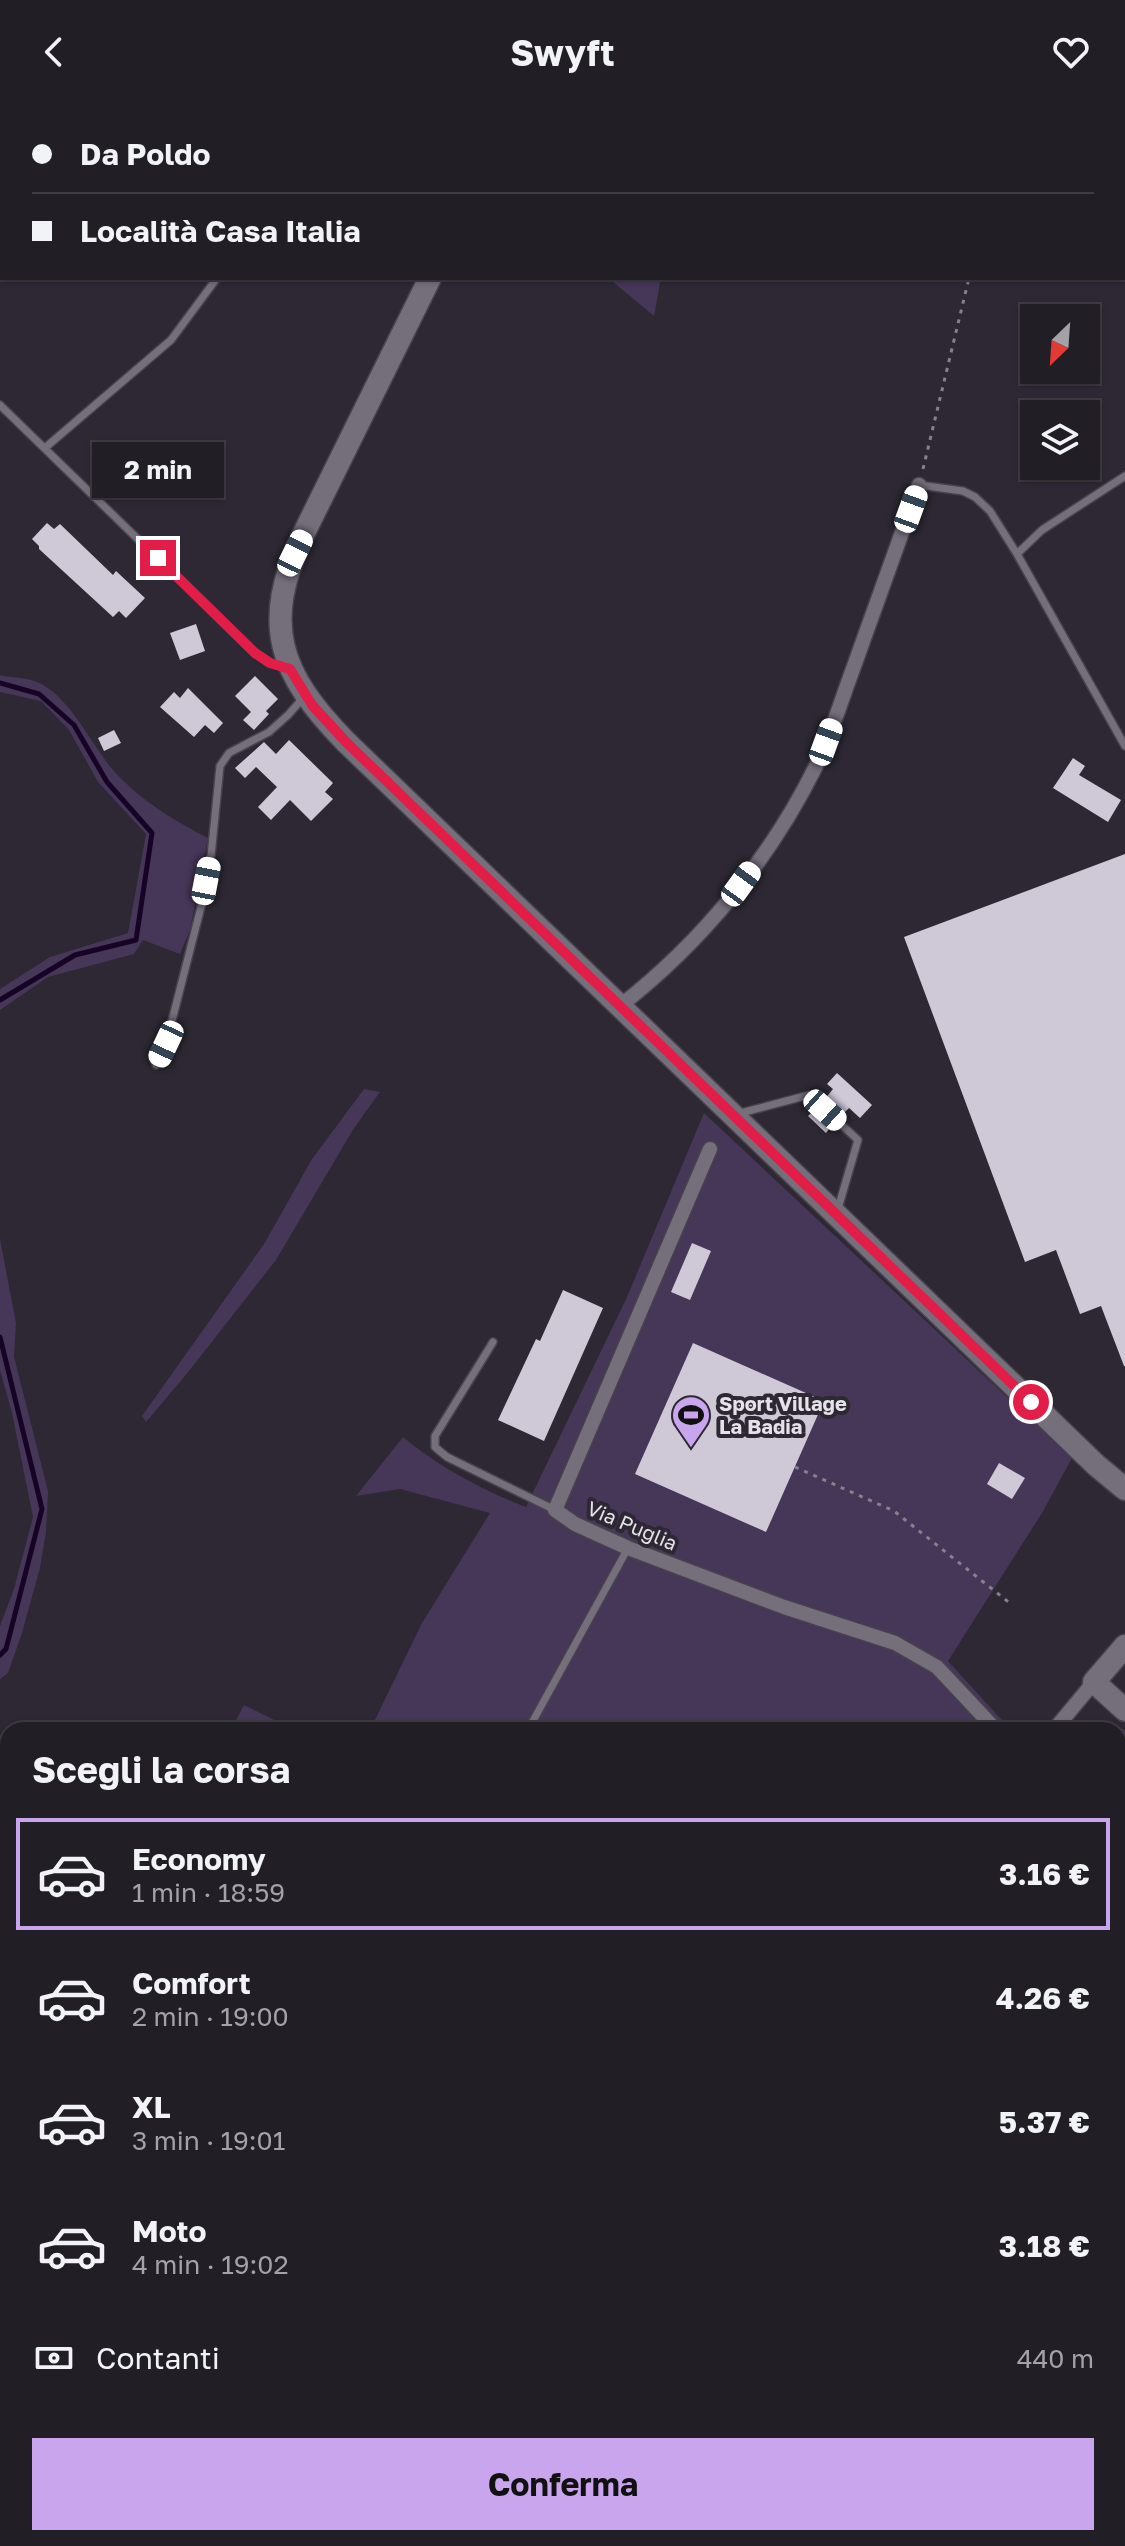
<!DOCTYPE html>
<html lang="it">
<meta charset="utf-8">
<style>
body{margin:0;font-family:"Golos Text",sans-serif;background:#2e2b32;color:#f1f3f6;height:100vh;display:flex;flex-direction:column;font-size:30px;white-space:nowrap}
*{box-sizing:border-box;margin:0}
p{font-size:26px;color:#a2a2a7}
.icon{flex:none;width:44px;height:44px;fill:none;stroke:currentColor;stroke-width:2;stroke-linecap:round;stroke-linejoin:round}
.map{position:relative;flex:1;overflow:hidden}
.details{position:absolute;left:0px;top:1618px;width:1126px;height:824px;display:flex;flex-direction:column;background:#221e26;border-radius:24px 24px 0 0;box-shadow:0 2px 6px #0004,0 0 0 2px #3f3c43}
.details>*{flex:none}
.banner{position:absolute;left:0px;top:0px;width:1126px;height:176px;box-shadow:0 2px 6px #0004,0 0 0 2px #3f3c43;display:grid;align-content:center;height:176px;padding:0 32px;background:#221e26}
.needle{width:52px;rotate:205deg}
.buttons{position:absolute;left:1020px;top:200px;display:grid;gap:16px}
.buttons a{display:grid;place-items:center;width:80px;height:80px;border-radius:0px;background:#221e26;box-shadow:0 2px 6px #0004,0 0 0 2px #3f3c43;font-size:40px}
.end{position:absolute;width:36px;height:36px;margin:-18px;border:10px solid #e11d48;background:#fff;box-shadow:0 0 0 4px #fff}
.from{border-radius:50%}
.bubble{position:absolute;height:56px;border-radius:0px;background:#221e26;box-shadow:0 2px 6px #0004,0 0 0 2px #3f3c43;font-size:26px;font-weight:700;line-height:56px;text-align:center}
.car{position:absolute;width:24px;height:48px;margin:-24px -12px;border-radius:10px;box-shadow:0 0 6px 2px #0007;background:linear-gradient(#fff 24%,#345 0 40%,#fff 0 76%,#345 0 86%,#fff 0)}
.banner b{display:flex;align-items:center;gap:28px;height:76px;font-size:30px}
.banner b+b{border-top:2px solid #3f3c43}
.banner i{width:20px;height:20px;background:#f1f3f6}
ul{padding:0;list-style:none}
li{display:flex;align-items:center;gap:24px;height:112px;margin:0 16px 12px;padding:0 16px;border:4px solid transparent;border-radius:0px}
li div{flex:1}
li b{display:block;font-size:30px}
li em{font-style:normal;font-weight:700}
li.current{border-color:#c9a5ee}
li>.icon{width:72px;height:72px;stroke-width:1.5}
h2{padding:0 32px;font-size:36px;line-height:96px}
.pay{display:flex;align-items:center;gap:20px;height:88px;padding:0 32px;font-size:30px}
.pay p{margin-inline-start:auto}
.button{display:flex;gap:16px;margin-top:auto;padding:16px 32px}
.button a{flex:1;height:92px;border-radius:0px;background:#c9a5ee;color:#111;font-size:32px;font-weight:700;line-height:92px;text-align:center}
header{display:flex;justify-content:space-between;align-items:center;height:104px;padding:0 32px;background:#221e26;font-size:36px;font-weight:700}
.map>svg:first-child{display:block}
</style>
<header><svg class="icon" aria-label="back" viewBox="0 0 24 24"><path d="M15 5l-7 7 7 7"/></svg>Swyft<svg class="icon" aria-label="heart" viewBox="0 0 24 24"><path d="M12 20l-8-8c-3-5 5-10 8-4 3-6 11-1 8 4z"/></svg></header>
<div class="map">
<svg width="1125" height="2442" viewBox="0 0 1125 2442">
<rect width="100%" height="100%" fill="#2d2833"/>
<!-- green -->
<path fill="#463658" d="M610 174H661L654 212 612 177Z
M0 571C11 574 26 573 37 578 69 591 91 640 113 666 140 696 173 716 208 734L190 826 180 850 143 836 134 850 48 873 0 906V885L50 853 128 829 146 730 98 678 69 626 41 597 0 588Z
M364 985 380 988 354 1024 276 1156 185 1272 146 1318 142 1312 264 1140 312 1055Z
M704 1009 1072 1354 1042 1409 948 1557 1011 1626H370L422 1519 490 1409 400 1385 356 1392 403 1333C439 1363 482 1386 526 1403L627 1193Z
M0 1135 16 1219 14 1253 48 1387 46 1428 40 1464 22 1529 8 1569 0 1575V1522L14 1485 33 1413 12 1309 0 1266Z
M244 1601 294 1626H231Z
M1101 1617 1125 1626V1892L1118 1900V1626H1073L1083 1621Z
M0 1695 8 1703V2388L0 2382Z
M40 2434H455L450 2442H44Z"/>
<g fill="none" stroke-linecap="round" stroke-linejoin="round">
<!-- stream -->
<path stroke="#170326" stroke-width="5" d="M0 579 39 590 74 621 107 678 152 729 136 836 75 851 0 896
M0 1233 42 1405 6 1545 0 1551"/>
</g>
<!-- building -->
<path fill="#cfc8d7" d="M47 419 54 425 60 420 113 471 116 467 145 494 126 514 119 507 113 513 39 445V442L32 435Z
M196 520 205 547 180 556 170 529Z
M255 572 278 595 266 607 269 610 254 626 243 616 251 608 235 592Z
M188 584 223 619 214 629 205 621 194 633 160 603 174 588 180 594Z
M114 626 121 639 104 647 98 634Z
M289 636 333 679 325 688 333 695 311 717 290 696 271 716 258 703 277 683 256 663 245 674 235 664 264 638 276 650Z
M1073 654 1085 662 1079 671 1121 696 1108 718 1053 684Z
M1125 750V1262H1124L1101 1202 1080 1210 1056 1146 1025 1158 904 833Z
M837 969 872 1001 860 1014 849 1004 841 1012 824 996 833 985 827 980Z
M815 1005 832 1021 826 1029 808 1012Z
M692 1139 711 1147 690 1196 671 1188Z
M563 1186 603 1204 544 1337 498 1316 536 1235 540 1237Z
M693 1239 824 1297 766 1428 635 1370Z
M999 1359 1025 1374 1012 1395 987 1380Z"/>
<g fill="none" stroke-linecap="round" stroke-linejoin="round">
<!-- lane casing -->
<g stroke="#47434c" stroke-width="10">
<path id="lane" d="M136 0 139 2
M0 301 255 549 270 559 288 564
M46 343 171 236 217 174
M919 381 963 387 975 393 990 407 1017 450 1125 642
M1017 450 1042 426 1125 372
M156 961 166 940 201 803 211 752 220 662 229 649 269 628 288 611 304 593
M737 1010 809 991 858 1036 837 1108
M493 1238 435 1332V1343L447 1353 555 1406
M528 1626 628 1444
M0 1706 8 1712
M0 2076 8 2061
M0 2425 10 2442"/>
</g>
<!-- street casing -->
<g stroke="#47434c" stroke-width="17">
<path id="street" d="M620 902C702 838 770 755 816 662 831 631 841 597 853 565 875 503 897 442 919 381
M710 1045 555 1406 575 1420 628 1444 784 1503 895 1539 937 1563 996 1626
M1054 1626 1094 1578
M1118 1936 1125 1943
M1118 2192 1125 2195
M1118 2321 1125 2302
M896 2434 904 2442
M1010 2434 1018 2442
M727 2442 728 2434"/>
</g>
<!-- secondary casing -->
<g stroke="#47434c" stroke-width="25">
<path id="secondary" d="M492 0V2
M430 174 303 431C261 520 279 570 346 638L1096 1361 1125 1385
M1125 1542 1094 1578 1125 1606"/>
</g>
<!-- path -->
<path stroke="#86818b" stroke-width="3" stroke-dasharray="4 6" stroke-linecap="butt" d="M1002 2 1003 0
M923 365 969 174
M795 1363 894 1407 1011 1500
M1118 1646 1125 1648
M1118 2424 1125 2428
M1036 2442 1043 2434"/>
<!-- lane -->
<use href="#lane" stroke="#756f7c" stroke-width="7"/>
<!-- street -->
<use href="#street" stroke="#756f7c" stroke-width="14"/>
<!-- secondary -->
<use href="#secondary" stroke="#756f7c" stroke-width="22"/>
</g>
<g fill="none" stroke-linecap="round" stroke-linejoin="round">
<!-- route -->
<path stroke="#e11d48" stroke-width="10" d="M158 454 255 549 270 559 290 565 312 601 346 638 1031 1298"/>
</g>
<!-- icons -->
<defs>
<g id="stadium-pin" transform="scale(2)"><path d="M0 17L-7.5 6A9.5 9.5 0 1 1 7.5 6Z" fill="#c9a5ee" stroke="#2d2833"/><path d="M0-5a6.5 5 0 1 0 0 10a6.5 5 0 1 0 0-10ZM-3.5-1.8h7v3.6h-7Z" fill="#111"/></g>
</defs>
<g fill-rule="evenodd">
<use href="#stadium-pin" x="691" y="1311"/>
</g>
<g text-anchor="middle" stroke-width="8" stroke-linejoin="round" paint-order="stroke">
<!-- poi labels -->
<g font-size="20" font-weight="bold" fill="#e5e2e9" stroke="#2d2833" text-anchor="start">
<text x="719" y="1307">Sport Village<tspan x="719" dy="23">La Badia</tspan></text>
</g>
<!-- street labels -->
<g font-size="20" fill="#e5e2e9" stroke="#2d2833">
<text transform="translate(632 1422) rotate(23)" y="7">Via Puglia</text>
</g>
</g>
</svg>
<div class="buttons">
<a><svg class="needle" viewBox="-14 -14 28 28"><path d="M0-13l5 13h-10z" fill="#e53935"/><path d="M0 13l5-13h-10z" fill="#a2a2a7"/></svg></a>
<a><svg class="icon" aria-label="layers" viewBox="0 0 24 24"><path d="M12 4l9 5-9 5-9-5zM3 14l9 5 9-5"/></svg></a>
</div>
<i class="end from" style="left:1031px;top:1298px"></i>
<i class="end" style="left:158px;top:454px"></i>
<div class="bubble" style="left:92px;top:338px;width:132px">2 min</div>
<i class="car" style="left:911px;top:405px;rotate:20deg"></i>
<i class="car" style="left:295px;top:449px;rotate:26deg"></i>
<i class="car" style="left:826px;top:638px;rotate:20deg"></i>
<i class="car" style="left:206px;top:777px;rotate:11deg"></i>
<i class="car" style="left:741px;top:780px;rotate:36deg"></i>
<i class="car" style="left:166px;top:940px;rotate:205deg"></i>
<i class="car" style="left:825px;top:1006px;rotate:132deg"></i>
<div class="banner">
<b><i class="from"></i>Da Poldo</b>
<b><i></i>Località Casa Italia</b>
</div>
<section class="details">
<h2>Scegli la corsa</h2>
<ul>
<li class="current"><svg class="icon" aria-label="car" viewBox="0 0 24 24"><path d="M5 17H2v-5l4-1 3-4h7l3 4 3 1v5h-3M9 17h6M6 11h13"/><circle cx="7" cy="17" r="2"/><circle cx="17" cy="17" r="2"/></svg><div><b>Economy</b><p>1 min · 18:59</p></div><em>3.16 €</em></li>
<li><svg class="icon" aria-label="car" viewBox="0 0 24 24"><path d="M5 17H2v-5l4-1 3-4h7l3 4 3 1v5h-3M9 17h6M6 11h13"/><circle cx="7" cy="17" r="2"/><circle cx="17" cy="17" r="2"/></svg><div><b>Comfort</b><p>2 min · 19:00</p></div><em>4.26 €</em></li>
<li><svg class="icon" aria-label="car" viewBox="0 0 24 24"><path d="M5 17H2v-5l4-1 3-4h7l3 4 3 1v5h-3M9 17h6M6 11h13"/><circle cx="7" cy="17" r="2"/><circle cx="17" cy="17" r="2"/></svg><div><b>XL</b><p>3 min · 19:01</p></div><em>5.37 €</em></li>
<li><svg class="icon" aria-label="car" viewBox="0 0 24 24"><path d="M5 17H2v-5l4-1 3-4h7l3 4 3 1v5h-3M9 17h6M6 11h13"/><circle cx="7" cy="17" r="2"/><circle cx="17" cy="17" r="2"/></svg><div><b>Moto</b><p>4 min · 19:02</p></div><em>3.18 €</em></li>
</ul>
<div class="pay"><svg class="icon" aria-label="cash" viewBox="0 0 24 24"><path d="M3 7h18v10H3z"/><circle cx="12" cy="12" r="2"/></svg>Contanti<p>440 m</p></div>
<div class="button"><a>Conferma</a></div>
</section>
</div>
